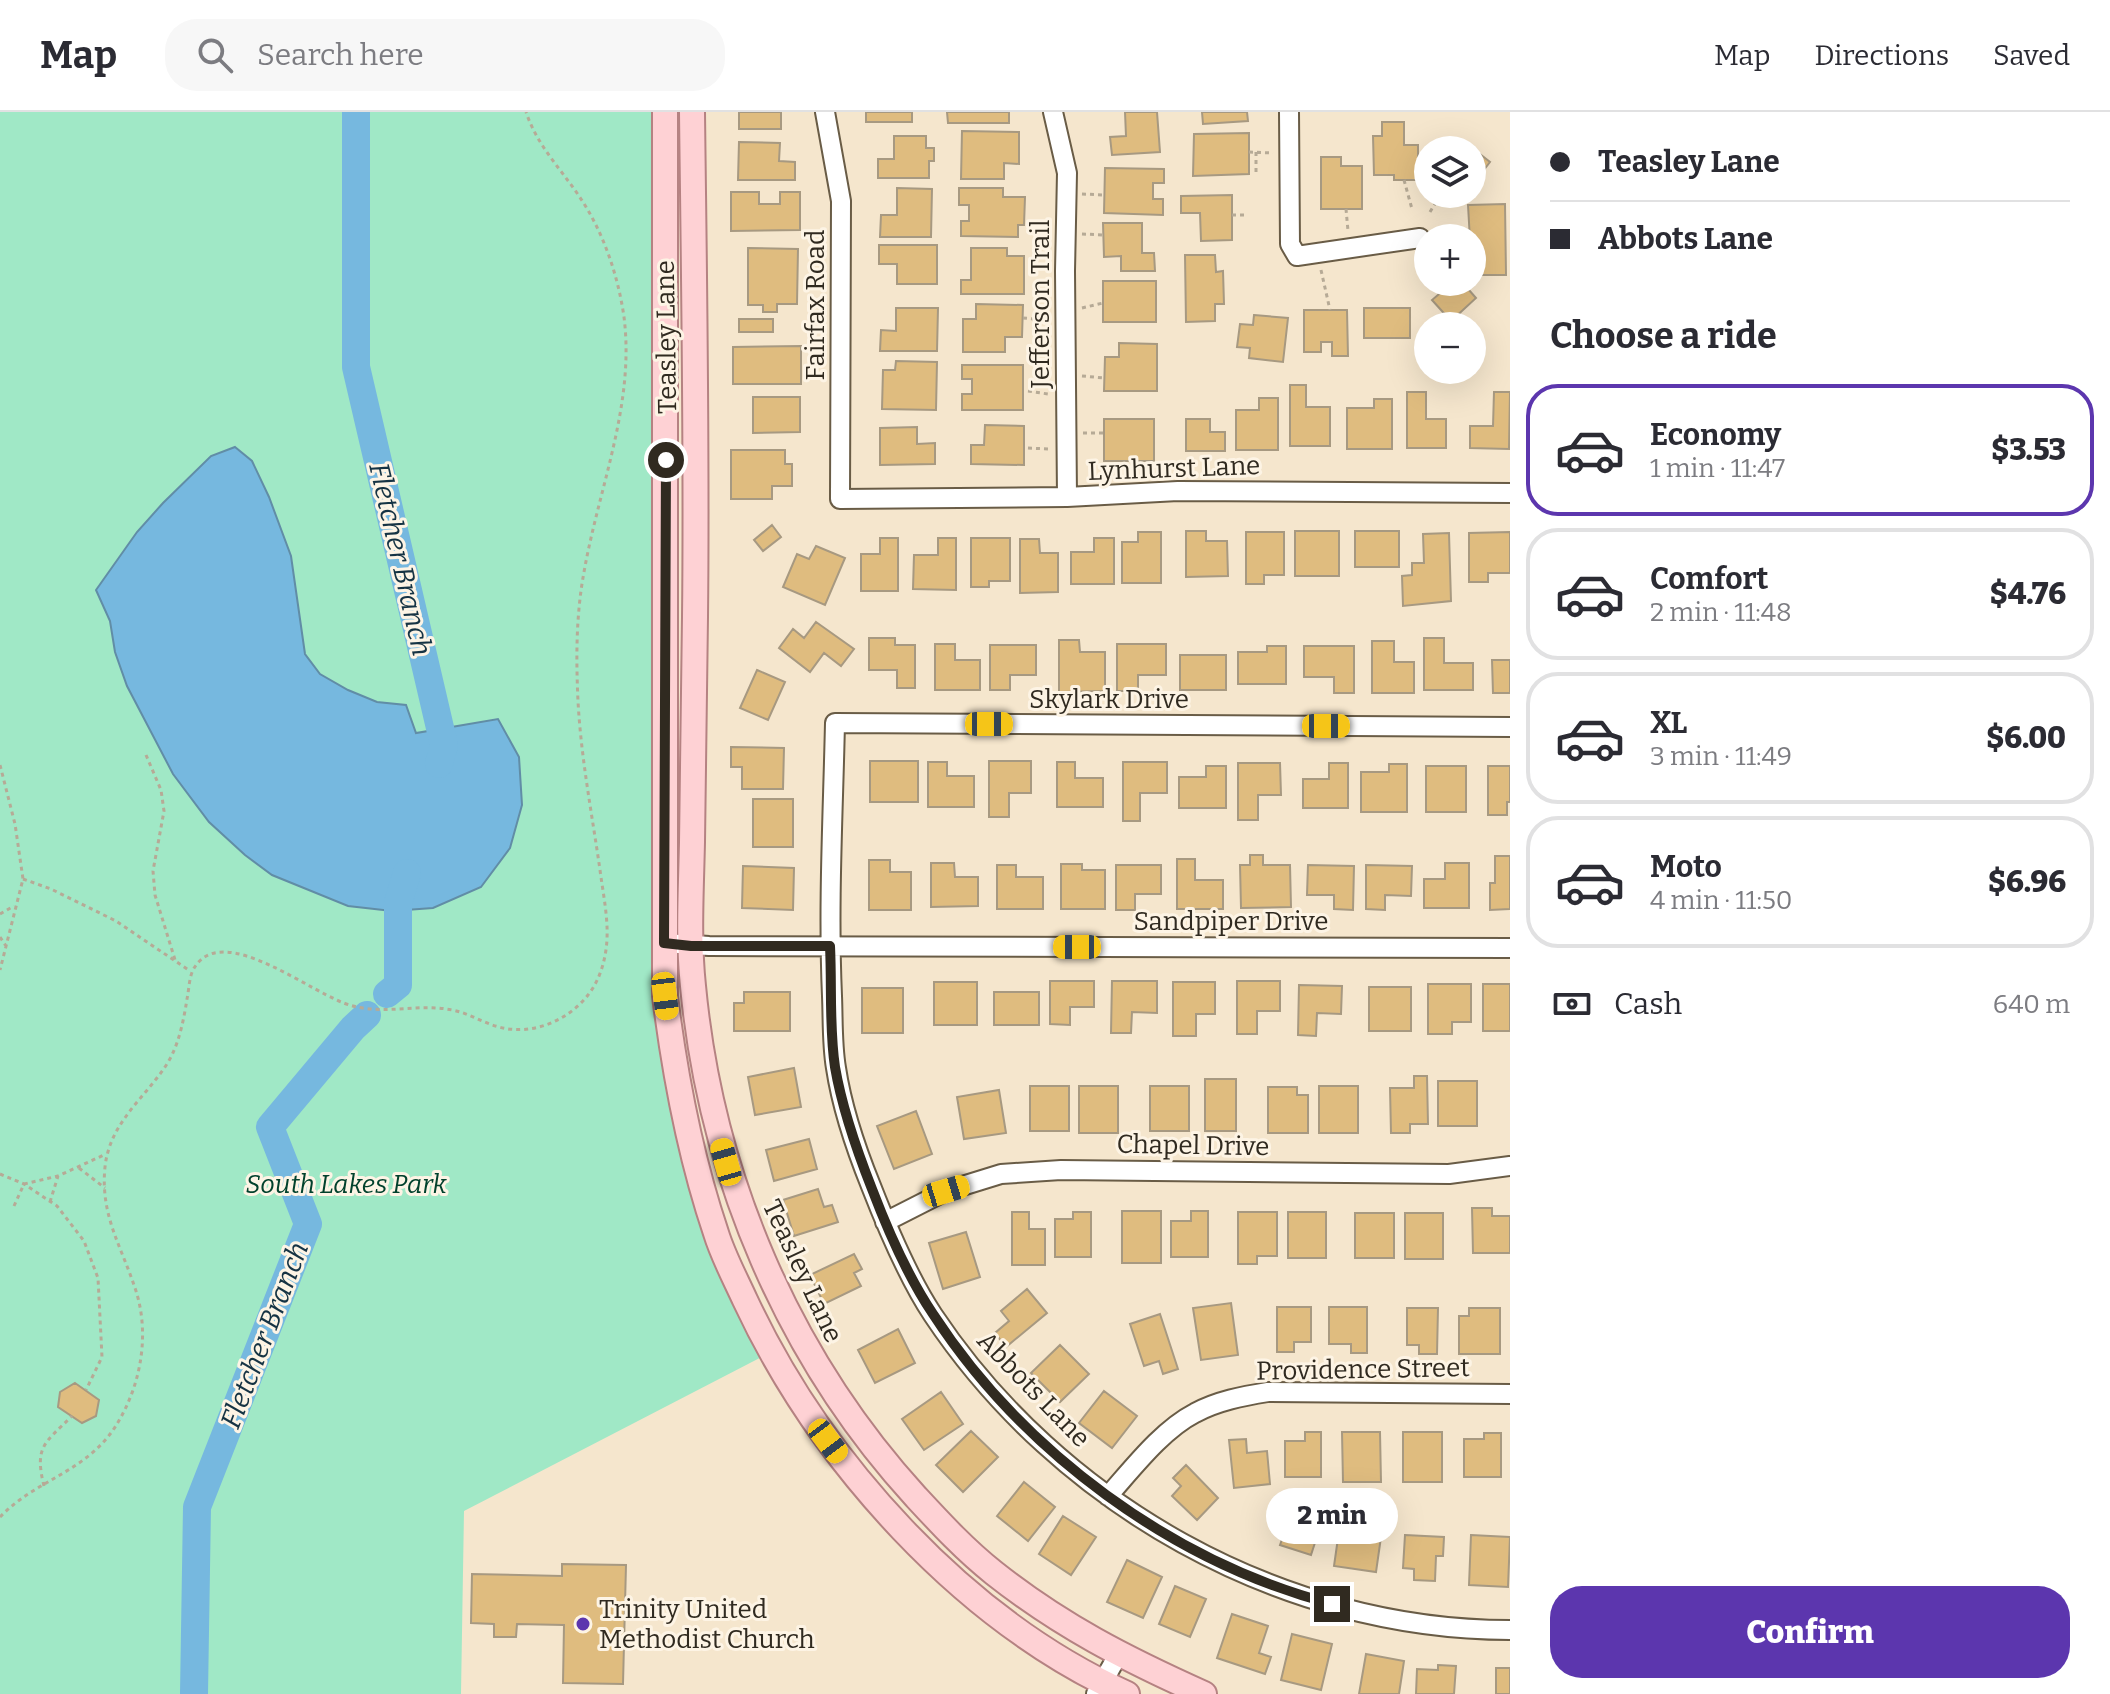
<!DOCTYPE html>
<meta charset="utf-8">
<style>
body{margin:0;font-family:Bitter,serif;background:#f7f7f7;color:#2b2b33;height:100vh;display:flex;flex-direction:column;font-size:30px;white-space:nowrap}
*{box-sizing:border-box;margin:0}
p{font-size:26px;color:#7c7c81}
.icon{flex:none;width:44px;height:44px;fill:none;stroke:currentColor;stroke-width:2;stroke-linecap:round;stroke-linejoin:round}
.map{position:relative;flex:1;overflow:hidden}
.sheet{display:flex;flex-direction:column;background:#fff;width:600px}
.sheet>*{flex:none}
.hud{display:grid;align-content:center;height:176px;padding:0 40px;background:#fff}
.controls{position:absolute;left:1414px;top:24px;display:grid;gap:16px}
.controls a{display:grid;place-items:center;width:72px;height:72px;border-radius:50%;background:#fff;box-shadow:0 8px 32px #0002;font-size:40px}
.end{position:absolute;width:36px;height:36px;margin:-18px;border:10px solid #302a20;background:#fff;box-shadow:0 0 0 4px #fff}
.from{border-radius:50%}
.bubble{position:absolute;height:56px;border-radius:28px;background:#fff;box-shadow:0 8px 32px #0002;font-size:26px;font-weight:800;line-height:56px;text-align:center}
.car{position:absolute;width:24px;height:48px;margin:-24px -12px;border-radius:10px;box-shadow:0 0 6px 2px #0007;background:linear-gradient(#f5c518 24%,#345 0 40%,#f5c518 0 76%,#345 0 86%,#f5c518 0)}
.hud b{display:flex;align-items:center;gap:28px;height:76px;font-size:30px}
.hud b+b{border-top:2px solid #e1e1e2}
.hud i{width:20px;height:20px;background:#2b2b33}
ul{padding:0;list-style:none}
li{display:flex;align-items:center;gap:24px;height:132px;margin:0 16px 12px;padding:0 24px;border:4px solid #e1e1e2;border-radius:32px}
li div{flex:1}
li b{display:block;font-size:30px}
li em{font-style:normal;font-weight:800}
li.active{border-color:#5c36ae}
li>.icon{width:72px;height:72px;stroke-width:1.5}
h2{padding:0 40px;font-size:36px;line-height:96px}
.pay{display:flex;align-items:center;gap:20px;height:88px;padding:0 40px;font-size:30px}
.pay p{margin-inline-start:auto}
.cta{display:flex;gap:16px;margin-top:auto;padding:16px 40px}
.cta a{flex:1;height:92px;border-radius:32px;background:#5c36ae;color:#fff;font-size:32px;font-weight:800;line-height:92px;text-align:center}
header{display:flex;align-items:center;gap:48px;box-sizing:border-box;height:112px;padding:0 40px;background:#fff;border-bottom:2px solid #e1e1e2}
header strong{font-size:38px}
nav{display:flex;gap:44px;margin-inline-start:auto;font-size:28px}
.search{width:560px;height:72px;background:#f7f7f7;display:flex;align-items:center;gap:20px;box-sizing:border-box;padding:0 28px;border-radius:32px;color:#7c7c81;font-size:30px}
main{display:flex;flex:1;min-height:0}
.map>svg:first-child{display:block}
</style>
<header>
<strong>Map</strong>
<div class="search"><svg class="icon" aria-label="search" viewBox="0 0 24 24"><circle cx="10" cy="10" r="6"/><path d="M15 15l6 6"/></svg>Search here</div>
<nav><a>Map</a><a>Directions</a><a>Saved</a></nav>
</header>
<main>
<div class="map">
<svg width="1510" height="1582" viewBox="0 0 1510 1582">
<rect width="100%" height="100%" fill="#f5e6cd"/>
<!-- green -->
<path fill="#a0e8c6" d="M0 0H663L664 831 716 1122 771 1240 464 1399 461 1582H0Z"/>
<!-- water -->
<path fill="#76b8df" stroke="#618da6" stroke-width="2" d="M235 335 252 349 269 385 291 444 305 542 320 562 348 578 377 590 406 593 416 621 498 607 519 645 522 693 510 736 481 775 433 796 392 799 348 794 272 763 245 743 209 710 173 662 127 574 115 540 110 509 96 478 137 420 163 391 211 344Z"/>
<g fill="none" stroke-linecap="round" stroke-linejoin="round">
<!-- river -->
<path stroke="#76b8df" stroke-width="28" d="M356 0V255L444 633 439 652
M387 882 398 873V791L407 761
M194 1582 197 1395 308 1112 270 1015 353 916 367 903"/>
</g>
<!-- building -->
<path fill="#dfbc7f" stroke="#a79981" stroke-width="2" d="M739 0H781V17H739Z
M866 0H912V10H866Z
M947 0H1009V11H948Z
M1125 0H1157L1160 40 1112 43 1110 25 1126 24Z
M1202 0H1247L1248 9 1203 12Z
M1382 10H1404V33H1418V68H1394V63H1374L1373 24H1382Z
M962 19 1019 20V52L1004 51V67H961Z
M1249 21V62L1193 64 1194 22Z
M894 24H926V36H934V49H929V66H878V47H894Z
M739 30 780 31 779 49 795 50V68H738Z
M1476 39 1490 50 1472 73V43Z
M1321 45H1341V54H1362V97H1321Z
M1105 56 1164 57V71H1153V87H1163V103L1104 101Z
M897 76 932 77 931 125H880L881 103H897Z
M959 76H1003V85H1025L1024 113H1018V125L961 124V109H969V93H959Z
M731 80H759V92H780V80H800V118L731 119Z
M1232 83V128L1201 129 1200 101H1181V84Z
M1505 92 1506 163H1472L1468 93Z
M1103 111H1142V141H1154L1155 159H1121V144L1104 145Z
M879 133H937V172H897V152H879Z
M748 136 798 137 797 192H777V200H763V193H748Z
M971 136H1007V144H1024V182H961V168H971Z
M1185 143H1215L1216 160 1223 159 1224 192H1215V209L1186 210Z
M1103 169H1156V210H1103Z
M1453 170H1462L1476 186 1451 209 1432 188Z
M976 192 1023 193 1022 225H1005V240H963V207H976Z
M896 196H938L937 239H880L881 218 896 219Z
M1364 196H1410V226H1364Z
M1304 198H1347L1348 244H1332V230H1321V240H1304Z
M1254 203 1288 206 1283 250 1249 246 1250 236 1237 235 1240 212 1253 213Z
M739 207H773V220H739Z
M1119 231 1157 232V279H1104L1105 245H1119Z
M801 234V272H733V235Z
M896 249 937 250 936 298 882 297 883 258H895Z
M962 253H1023V298H962V282H972V267H962Z
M1290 273H1306V295H1330V334H1290Z
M1407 280H1426V307H1446V336H1407Z
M1494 280H1510L1509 337 1470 336V314H1493Z
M753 285H800V320L753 321Z
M1259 286H1278V338H1236V298H1259Z
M1374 287H1392V337H1347V296H1374Z
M1104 307H1154V349H1104Z
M1186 307H1210V320H1225V339H1186Z
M985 313 1024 314V353L971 352V333H984Z
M917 315V332L935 331V352L880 353V316Z
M731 338H785V352H792V374H772V387H731Z
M772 413 781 425 763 439 754 428Z
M1186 419H1206V429H1227L1228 464 1186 465Z
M1295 419H1339V464H1295Z
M1355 419H1399V455H1355Z
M1138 420H1161V471H1122V430H1138Z
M1246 420H1284V463H1264V472H1246Z
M1510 420V461H1488V470H1469V421Z
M1449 421 1451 489 1403 494 1402 464 1412 463V451H1424L1423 422Z
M880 426H898V479H861V442H880Z
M938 426H956V478L913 477 914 443H938Z
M971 426H1010V469H989V475H971Z
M1094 426H1114V472H1071V440H1094Z
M1020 427H1039L1040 441H1058V480L1020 481Z
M816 434 845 446 825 493 783 475 797 442 809 447Z
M816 510 854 537 841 554 824 541 810 560 779 536 793 517 804 526Z
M869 526H895V533H915V576H897V558H869Z
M1424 526H1444V551H1473V578H1424Z
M1059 528H1079L1080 540H1105V579L1059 580Z
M1372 529H1394V550H1414V581H1372Z
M935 532H955V548H980V578H935Z
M1117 532H1166V563H1138V579H1117Z
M990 533H1036V563H1010V578H990Z
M1267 534H1286V572H1238V540H1267Z
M1304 534H1354V581H1334V565H1304Z
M1180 543H1226V578H1180Z
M1492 548H1510V581H1493Z
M757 558 785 570 768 608 740 596Z
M731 635 784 636 783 677H742V655H731Z
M870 649H918V690H870Z
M989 649H1031V681H1009V705H989Z
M928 650H947V664H974V695H928Z
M1057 650H1075V666H1103V695H1057Z
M1123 650H1167V681H1140V709H1123Z
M1238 651H1280L1281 683H1258V708H1238Z
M1329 651H1348V696H1303V667H1329Z
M1389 652H1407V700H1361V660H1389Z
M1206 654H1226V696H1179V665H1206Z
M1426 654H1466V700H1426Z
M1488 654H1510V690H1507V703H1488Z
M753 687H793V735H753Z
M1250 743H1263V753H1290L1291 795 1241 796 1240 753H1250Z
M1495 744H1510V797L1490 798V771H1495Z
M1177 747H1195V768H1223V797H1177Z
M869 748H890V760H911V798H869Z
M931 751H954L955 765H978V794L931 795Z
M1445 751H1469V796H1424V767H1445Z
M1061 752H1082V758H1105V797H1061Z
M997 753H1016V765H1043V797H997Z
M1116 753H1161V782H1135V798H1116Z
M1308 753 1354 754 1353 798 1334 797V783H1307Z
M1366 753 1412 754 1411 784 1385 783V798L1366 797Z
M743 754 794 756 793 798 742 796Z
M1050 869H1094V895H1070V913L1050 912Z
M1112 869H1157V901L1132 900 1131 921H1111Z
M1237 869H1280V899H1257V922H1237Z
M934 870H977V913H934Z
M1173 870H1215V902H1196V924H1173Z
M1428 872H1471V910H1452V922H1428Z
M1483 872H1510V919H1483Z
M1299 873 1342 874 1341 902 1317 901 1316 924 1298 923Z
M1369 875H1411V919H1369Z
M862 876H903V921H862Z
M744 880H790V919H734V891H744Z
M994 880H1039V913H994Z
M794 956 801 995 755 1003 748 965Z
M1414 964H1427L1428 1012H1410V1021H1391L1390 976H1414Z
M1205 967H1236V1019H1205Z
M1438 969H1477V1014H1438Z
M1030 974H1069V1019H1030Z
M1079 974H1118V1021H1079Z
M1150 974H1189V1019H1150Z
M1319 974H1358V1021H1319Z
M1268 975H1297V983H1308V1021H1268Z
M999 978 1006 1021 964 1027 957 985Z
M916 999 932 1042 894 1057 877 1014Z
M809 1027 817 1057 774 1069 766 1038Z
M818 1077 824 1095 832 1093 838 1110 794 1124 783 1088Z
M1472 1096H1492V1104H1510V1141H1473Z
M1122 1099H1161V1151H1122Z
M1191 1099H1208V1145H1171V1109H1191Z
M1012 1100H1029V1117H1045V1153H1012Z
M1073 1100H1091V1145H1055V1107H1073Z
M1238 1100H1277V1144H1257V1152H1238Z
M1288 1100H1326V1146H1288Z
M1355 1101H1394V1146H1355Z
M1405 1101H1443V1147H1405Z
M966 1120 980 1165 943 1177 929 1131Z
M854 1142 862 1157 854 1161 861 1174 824 1192 810 1163Z
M1027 1177 1047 1201 1006 1235 995 1221 1009 1209 1001 1199Z
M1231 1191 1238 1243 1201 1248 1193 1196Z
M1277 1195H1311V1230H1294V1240H1277Z
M1329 1195H1367V1241H1351V1232H1329Z
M1407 1196H1438L1437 1242H1419V1233H1407Z
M1469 1196H1500V1242H1459V1204H1469Z
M1160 1202 1178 1257 1163 1262 1159 1249 1144 1254 1130 1212Z
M898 1217 915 1251 875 1271 858 1238Z
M1060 1233 1089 1262 1060 1290 1031 1261Z
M75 1271 99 1288 96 1304 82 1311 58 1295 60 1280Z
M1104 1279 1137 1304 1112 1336 1079 1311Z
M941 1280 963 1312 924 1338 902 1307Z
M971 1319 998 1345 963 1380 936 1353Z
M1305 1320H1321V1365H1285V1329H1305Z
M1342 1320H1380L1381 1370H1343Z
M1403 1320H1442V1370H1403Z
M1484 1321H1501V1365H1464V1327H1484Z
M1246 1327 1247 1341 1267 1339 1270 1372 1234 1376 1229 1328Z
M1186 1353 1218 1386 1197 1408 1172 1384 1181 1374 1173 1366Z
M1024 1370 1055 1395 1028 1429 997 1404Z
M1292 1399 1322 1409 1311 1443 1280 1433Z
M1063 1404 1096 1425 1071 1463 1039 1442Z
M1340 1412 1382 1418 1376 1460 1334 1454Z
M1405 1423 1444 1425 1443 1444H1436L1435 1469 1414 1468V1457L1403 1456Z
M1471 1423 1510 1425 1508 1475 1469 1473Z
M1127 1448 1162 1465 1143 1506 1107 1490Z
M562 1452 626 1453 623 1572 563 1571 564 1513 517 1512 516 1525H494V1512L471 1511 472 1462 562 1464Z
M1175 1474 1206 1487 1190 1525 1159 1512Z
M1232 1502 1268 1514 1259 1541 1271 1545 1265 1562 1217 1546Z
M1292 1522 1332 1532 1321 1578 1281 1568Z
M1366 1542 1404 1549 1399 1582H1359Z
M1438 1553 1456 1554 1454 1582H1416L1417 1557 1438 1558Z
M1496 1556H1510V1582H1496Z"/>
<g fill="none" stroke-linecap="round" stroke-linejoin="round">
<!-- minor casing -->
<g stroke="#695c46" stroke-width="22">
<path id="minor" d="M825 0 841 89 840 387 1067 385 1178 379 1510 381
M1053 0 1067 61 1065 159 1067 385
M1289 0 1290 132 1297 144 1420 126
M1510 615 835 611C833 702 828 793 832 884 833 908 832 933 836 956 842 996 856 1037 871 1074 887 1115 909 1167 933 1203 1059 1392 1281 1518 1510 1518
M664 831 709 834 1510 836
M885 1110 946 1079 1001 1062 1061 1058 1449 1062 1510 1054
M1108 1384C1133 1356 1162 1318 1195 1301 1217 1289 1243 1284 1268 1280L1510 1282
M1096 1582 1118 1543"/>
</g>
<!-- major casing -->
<g stroke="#b58282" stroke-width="28">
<path id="major" d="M665 0V884C675 964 690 1044 716 1121 723 1144 735 1166 745 1188 820 1349 963 1508 1127 1582
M692 0C694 168 697 337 695 505 694 580 693 655 692 730 691 778 688 827 693 874 711 1064 788 1245 916 1385 941 1412 965 1438 994 1461 1061 1514 1126 1547 1204 1582"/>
</g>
<!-- path -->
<path stroke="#b6aa96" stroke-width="3" stroke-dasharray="4 4" stroke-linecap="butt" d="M1249 40 1273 41
M1256 40V64
M1404 68 1412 97
M1082 82 1104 83
M1449 82 1453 93
M1346 97 1348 119
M1430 100 1441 82
M1232 103H1244
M1082 122 1104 123
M1321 158 1330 198
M1082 196 1103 191
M1023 206 1048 208
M1082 264 1104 266
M1028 279 1048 282
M1083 321H1104
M1028 336 1049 337
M146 643 161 678 164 699 153 759 155 783 176 851
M0 653 15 712 23 767 0 858
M23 767 51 777 116 809 190 859
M0 802 14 794
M0 825 6 834
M79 1056 105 1076
M0 1062 24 1072 57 1094 84 1129 98 1166 102 1245 86 1278
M50 1090 58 1064
M14 1094 24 1072 58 1064 106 1042
M44 1374C34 1334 45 1331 72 1304
M0 1405C38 1365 92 1360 121 1305 142 1267 149 1220 136 1179 122 1135 100 1104 105 1055 110 1007 151 982 171 945 180 927 184 906 187 887 189 878 189 866 193 858 221 805 314 885 353 894 386 903 419 891 452 898 469 901 483 911 499 915 531 924 568 909 588 883 600 868 606 847 607 827 608 804 603 781 600 758 592 702 581 646 578 589 576 546 576 503 584 460 599 375 635 292 624 205 618 163 603 119 579 84 560 56 537 33 526 0"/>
<!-- minor -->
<use href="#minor" stroke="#fff" stroke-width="18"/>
<!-- major -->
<use href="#major" stroke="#fed1d4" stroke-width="24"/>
</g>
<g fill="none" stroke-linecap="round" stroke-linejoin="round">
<!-- route -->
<path stroke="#302a20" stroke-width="10" d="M666 348 664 831 691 834H830C832 874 829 916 835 955 842 996 857 1039 872 1077 888 1119 908 1165 933 1202 1023 1340 1172 1450 1332 1492"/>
</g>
<!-- markers -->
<circle fill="#5c36ae" stroke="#fdf4e5" stroke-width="3" cx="583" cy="1512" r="8"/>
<g text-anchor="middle" stroke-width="6" stroke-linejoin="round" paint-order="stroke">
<!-- street labels -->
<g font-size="26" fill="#302a20" stroke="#fdf4e5">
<text transform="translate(1040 192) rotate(-90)" y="9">Jefferson Trail</text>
<text transform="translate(815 193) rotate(-90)" y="9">Fairfax Road</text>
<text transform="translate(666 225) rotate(-91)" y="9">Teasley Lane</text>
<text transform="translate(1174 356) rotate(-2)" y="9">Lynhurst Lane</text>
<text x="1109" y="596">Skylark Drive</text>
<text x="1231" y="818">Sandpiper Drive</text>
<text transform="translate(1193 1033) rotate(1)" y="9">Chapel Drive</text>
<text transform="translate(803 1159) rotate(65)" y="9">Teasley Lane</text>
<text transform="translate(1363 1257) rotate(-1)" y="9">Providence Street</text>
<text transform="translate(1034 1277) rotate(46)" y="9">Abbots Lane</text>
</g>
<!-- park labels -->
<g font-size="26" font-style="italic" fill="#01412c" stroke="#fdf4e5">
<text x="346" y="1081">South Lakes Park</text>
</g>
<!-- poi labels -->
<g font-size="26" fill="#302a20" stroke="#fdf4e5" text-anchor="start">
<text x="599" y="1506">Trinity United<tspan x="599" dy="30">Methodist Church</tspan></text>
</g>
<!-- water labels -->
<g font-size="28" font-style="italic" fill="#153344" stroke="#fdf4e5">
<text transform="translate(401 447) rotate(77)" y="10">Fletcher Branch</text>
<text transform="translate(264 1223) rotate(-69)" y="10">Fletcher Branch</text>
</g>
</g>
</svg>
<div class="controls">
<a><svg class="icon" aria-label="layers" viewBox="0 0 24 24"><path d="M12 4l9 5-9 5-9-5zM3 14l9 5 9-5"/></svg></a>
<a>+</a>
<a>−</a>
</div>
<i class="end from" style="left:666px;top:348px"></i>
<i class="end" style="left:1332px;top:1492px"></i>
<div class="bubble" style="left:1266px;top:1376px;width:132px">2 min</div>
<i class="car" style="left:989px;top:612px;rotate:90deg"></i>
<i class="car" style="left:1326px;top:614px;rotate:90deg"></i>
<i class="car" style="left:1077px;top:835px;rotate:270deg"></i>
<i class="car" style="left:665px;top:884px;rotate:173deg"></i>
<i class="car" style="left:726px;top:1050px;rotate:344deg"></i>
<i class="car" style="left:946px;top:1079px;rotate:73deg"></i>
<i class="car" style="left:828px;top:1329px;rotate:143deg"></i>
</div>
<section class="sheet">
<div class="hud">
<b><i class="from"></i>Teasley Lane</b>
<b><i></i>Abbots Lane</b>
</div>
<h2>Choose a ride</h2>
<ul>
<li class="active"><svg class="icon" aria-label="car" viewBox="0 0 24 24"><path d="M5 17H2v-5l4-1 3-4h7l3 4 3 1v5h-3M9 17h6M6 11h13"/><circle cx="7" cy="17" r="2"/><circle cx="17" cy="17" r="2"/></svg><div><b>Economy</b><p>1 min · 11:47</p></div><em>$3.53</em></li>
<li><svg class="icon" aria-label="car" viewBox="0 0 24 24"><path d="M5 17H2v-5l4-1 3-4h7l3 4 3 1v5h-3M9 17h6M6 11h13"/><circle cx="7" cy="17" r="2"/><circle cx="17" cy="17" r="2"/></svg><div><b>Comfort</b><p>2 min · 11:48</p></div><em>$4.76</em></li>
<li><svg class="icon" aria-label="car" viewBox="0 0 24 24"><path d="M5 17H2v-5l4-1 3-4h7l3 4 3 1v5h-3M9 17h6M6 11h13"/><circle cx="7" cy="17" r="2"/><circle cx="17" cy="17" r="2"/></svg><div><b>XL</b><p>3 min · 11:49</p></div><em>$6.00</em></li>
<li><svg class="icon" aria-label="car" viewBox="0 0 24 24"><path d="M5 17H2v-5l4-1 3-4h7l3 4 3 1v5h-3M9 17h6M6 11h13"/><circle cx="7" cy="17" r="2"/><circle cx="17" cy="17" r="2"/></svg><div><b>Moto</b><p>4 min · 11:50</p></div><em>$6.96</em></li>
</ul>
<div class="pay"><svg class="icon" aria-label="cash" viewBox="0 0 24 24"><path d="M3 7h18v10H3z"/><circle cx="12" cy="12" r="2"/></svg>Cash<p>640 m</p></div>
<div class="cta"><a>Confirm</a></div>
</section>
</main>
